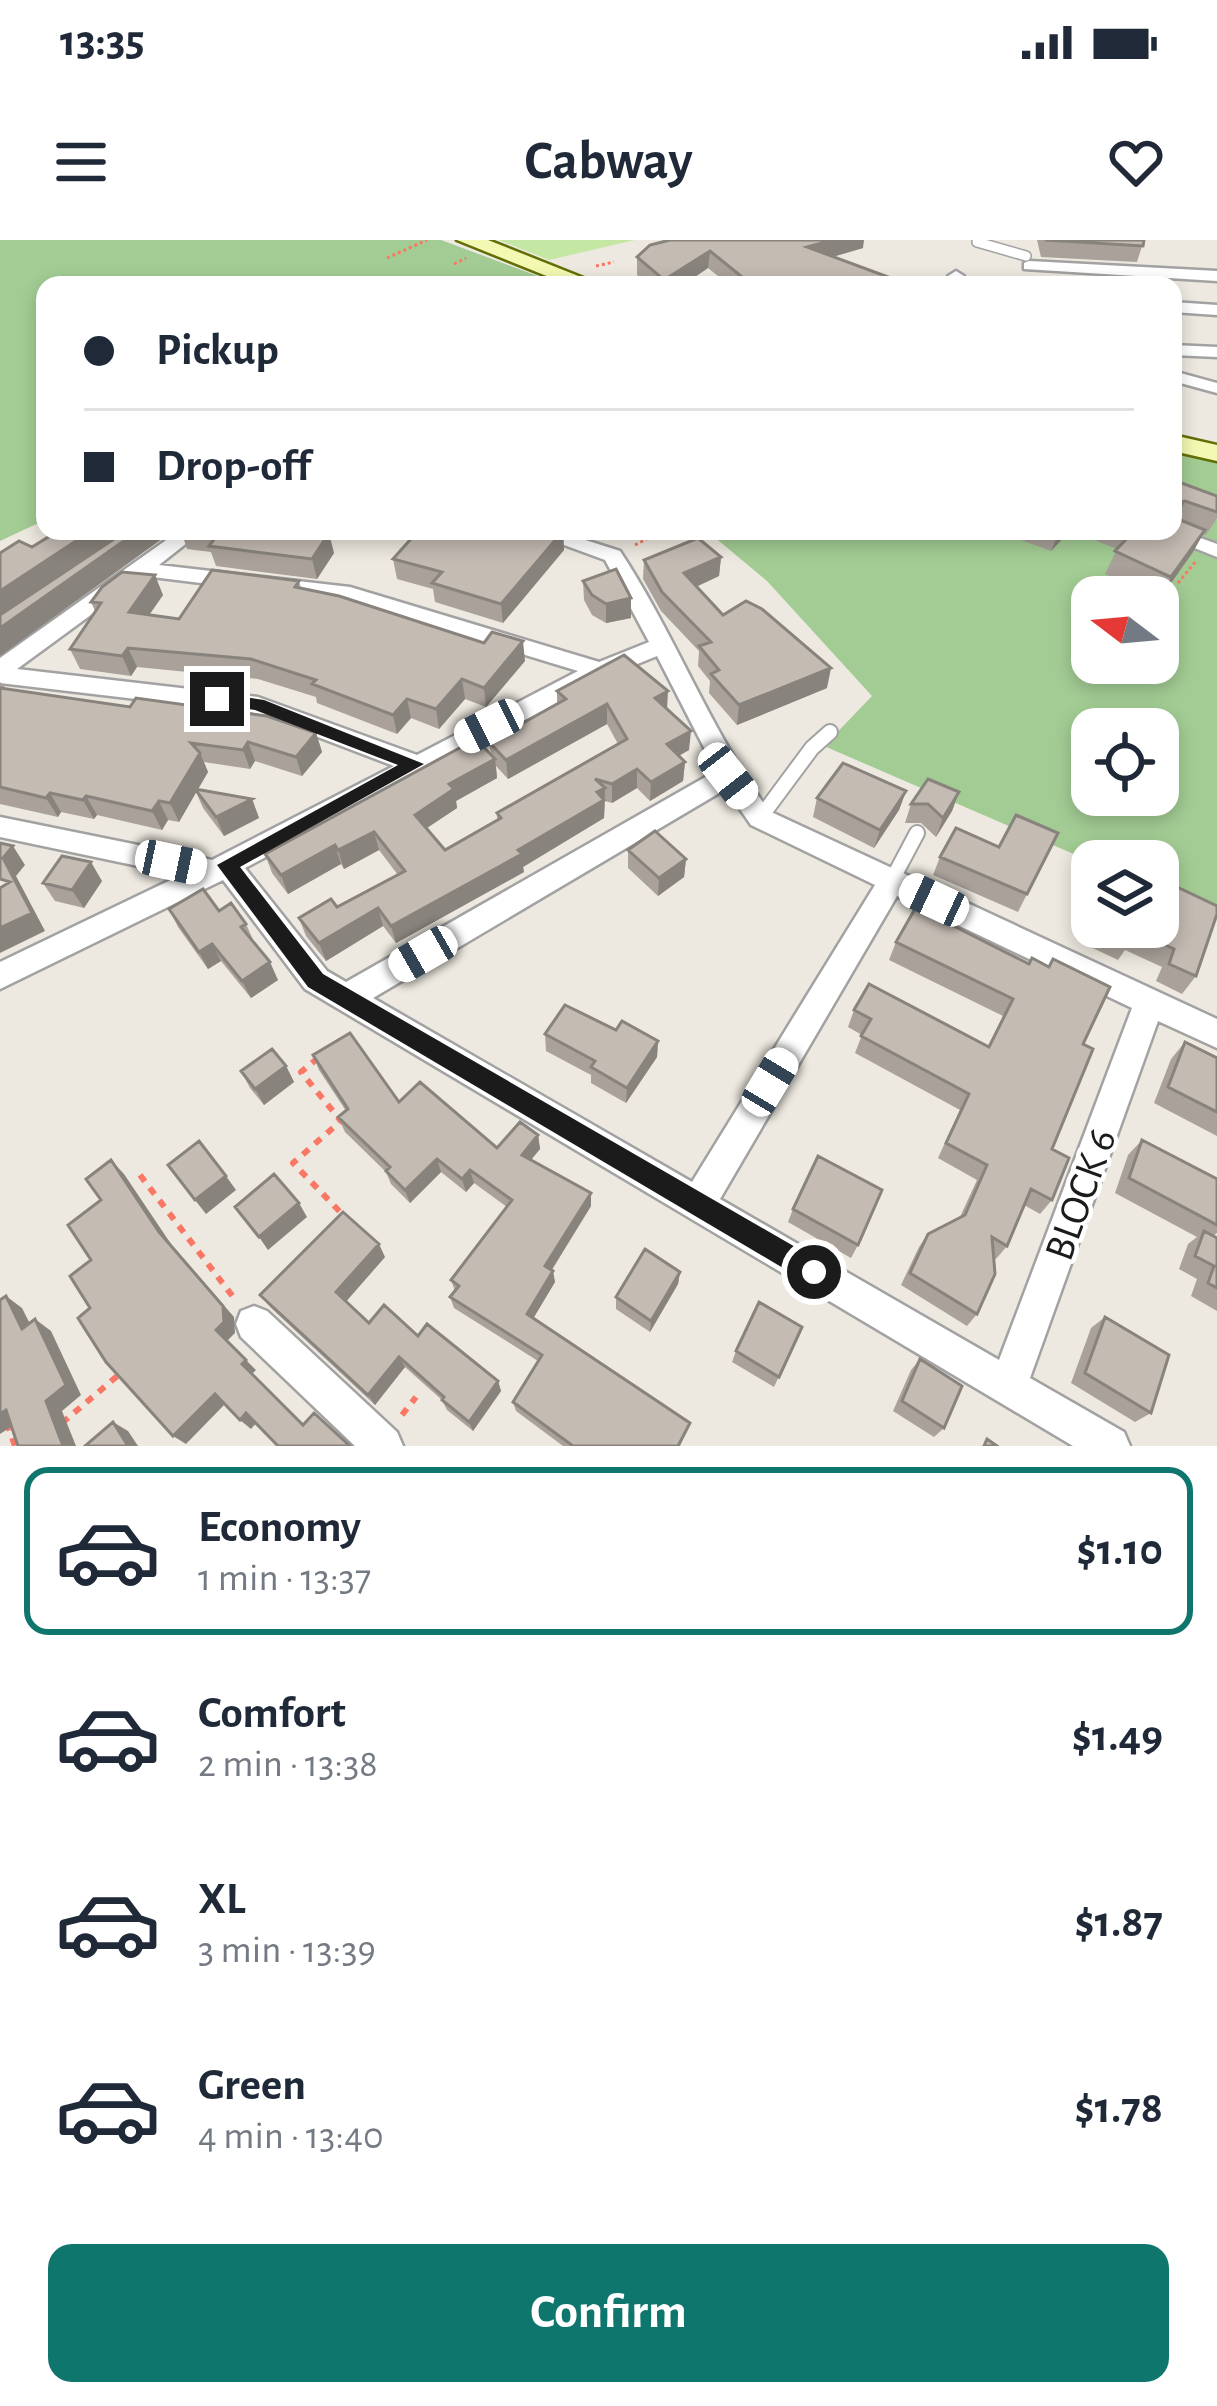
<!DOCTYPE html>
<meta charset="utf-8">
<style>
body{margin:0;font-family:"Alegreya Sans",sans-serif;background:#f2f2f3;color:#1f2937;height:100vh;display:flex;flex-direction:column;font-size:45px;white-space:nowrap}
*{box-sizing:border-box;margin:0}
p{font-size:39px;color:#747a83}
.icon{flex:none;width:66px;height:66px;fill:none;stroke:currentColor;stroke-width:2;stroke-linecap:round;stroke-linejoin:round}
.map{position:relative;height:1206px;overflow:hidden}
.panel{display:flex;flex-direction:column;background:#fff;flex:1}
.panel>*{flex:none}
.top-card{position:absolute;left:36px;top:36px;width:1146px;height:264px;border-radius:24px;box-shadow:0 6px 18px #0003;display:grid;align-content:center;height:264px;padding:0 48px;background:#fff}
.needle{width:78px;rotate:286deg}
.fabs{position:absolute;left:1071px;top:336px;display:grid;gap:24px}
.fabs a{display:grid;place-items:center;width:108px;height:108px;border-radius:24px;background:#fff;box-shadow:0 6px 18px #0003;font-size:60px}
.end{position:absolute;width:54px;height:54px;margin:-27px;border:15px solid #1b1b1b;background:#fff;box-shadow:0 0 0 6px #fff}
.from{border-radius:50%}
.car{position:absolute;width:36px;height:72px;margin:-36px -18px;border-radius:15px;box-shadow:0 0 9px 3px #0007;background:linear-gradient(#fff 24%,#345 0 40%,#fff 0 76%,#345 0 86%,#fff 0)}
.top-card b{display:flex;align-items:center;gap:42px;height:114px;font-size:45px}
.top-card b+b{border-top:3px solid #e0e1e3}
.top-card i{width:30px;height:30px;background:#1f2937}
ul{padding:21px 0 0;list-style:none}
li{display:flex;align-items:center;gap:36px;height:168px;margin:0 24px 18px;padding:0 24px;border:6px solid transparent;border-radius:24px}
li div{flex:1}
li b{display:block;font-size:45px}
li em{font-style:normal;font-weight:600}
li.on{border-color:#0f766e}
li>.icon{width:108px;height:108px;stroke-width:1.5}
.cta{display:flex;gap:24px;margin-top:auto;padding:24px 48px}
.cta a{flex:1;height:138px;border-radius:24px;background:#0f766e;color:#fff;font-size:48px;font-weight:600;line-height:138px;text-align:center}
.status{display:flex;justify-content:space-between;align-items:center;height:84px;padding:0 60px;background:#fff;direction:ltr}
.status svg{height:33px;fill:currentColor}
header{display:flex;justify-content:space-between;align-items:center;height:156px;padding:0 48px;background:#fff;font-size:54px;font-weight:600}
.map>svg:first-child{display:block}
</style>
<div class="status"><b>13:35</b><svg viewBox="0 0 49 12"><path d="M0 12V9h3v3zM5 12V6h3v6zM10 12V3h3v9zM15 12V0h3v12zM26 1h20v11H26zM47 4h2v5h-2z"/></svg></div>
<header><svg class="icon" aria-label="menu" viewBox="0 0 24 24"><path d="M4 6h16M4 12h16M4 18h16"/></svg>Cabway<svg class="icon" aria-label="heart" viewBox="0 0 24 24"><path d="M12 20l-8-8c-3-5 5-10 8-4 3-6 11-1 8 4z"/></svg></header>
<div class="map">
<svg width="1217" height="1206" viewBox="0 0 1217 1206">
<rect width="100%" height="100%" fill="#ede9e0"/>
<!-- grass -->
<path fill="#c4e8a4" d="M499 0H635L549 20Z"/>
<!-- forest -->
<path fill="#a3cc94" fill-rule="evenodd" d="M0 0H441L562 45H45V280L0 301Z
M1173 210 1217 219V675L1158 650V621L1092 622 824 506 872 456 767 341 713 296 717 291H1173ZM1092 357H1158V423H1092ZM1092 489H1158V555H1092Z"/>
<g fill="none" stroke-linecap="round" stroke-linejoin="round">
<!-- service-far1 casing -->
<g stroke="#a2a2a2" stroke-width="12">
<path id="service-far1" d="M977 2 1026 16"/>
</g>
<!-- service casing -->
<g stroke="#a2a2a2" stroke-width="18">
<path id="service" d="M760 578 812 508 830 492
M892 640 917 593"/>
</g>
<!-- minor casing -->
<g stroke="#a2a2a2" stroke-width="5">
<path id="minor" d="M1029 21 1217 31V41L1024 29V23Z
M956 31 964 36V45H948V36Z
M1173 62 1217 65V75L1173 72Z
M1173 105 1217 107V117L1173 115Z
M1173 131 1217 143V153L1173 141Z
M1173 288 1217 304V317L1152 291Z
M179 291H202L159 325 350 347 599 422 649 402 605 320 526 291H557L620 311C676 396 709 488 769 571L1217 779V808L1158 781 1030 1138 1124 1192 1130 1206H1073L305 749 223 640 0 749V722L181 635 0 597V577L212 620 394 526 255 473 0 443V418ZM144 336 348 361 578 431 417 515 258 457 17 429ZM657 416 716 531 346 742 327 731 245 628 608 436ZM726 549 751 585 875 645 692 942 373 758ZM897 656 1132 768 999 1120 720 959Z
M254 1066 267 1071 397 1192 403 1206H355L241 1097 236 1084 241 1071Z"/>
</g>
<!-- secondary casing -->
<g stroke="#616f05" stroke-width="5">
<path id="secondary" d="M457 0H488L601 45H569Z
M1173 195 1217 205V221L1173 211Z"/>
</g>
<!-- path-far1 -->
<path stroke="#f97764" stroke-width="3" stroke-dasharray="3 3" stroke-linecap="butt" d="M387 18 427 0
M454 24 466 18
M596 26 614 22
M630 45 648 41
M635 305 662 291
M1178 343 1196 321"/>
<!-- path -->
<path stroke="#f97764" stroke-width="6" stroke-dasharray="8 8" stroke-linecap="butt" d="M318 818 301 832 341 881 293 923 344 976
M140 935 237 1062
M402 1175 416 1157
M7 1183 15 1206
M62 1183 122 1132"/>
<!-- service-far1 -->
<use href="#service-far1" stroke="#fff" stroke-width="9"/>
<!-- service -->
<use href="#service" stroke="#fff" stroke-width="14"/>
<!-- minor -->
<use href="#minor" fill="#fff" fill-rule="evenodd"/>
<!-- secondary -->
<use href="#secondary" fill="#f3f9b2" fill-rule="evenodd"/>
</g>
<!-- wall -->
<path fill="#a9a19a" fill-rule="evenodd" d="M1037 0H1144L1137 22 1041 17Z
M650 5 863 8 832 17 907 44 729 45 708 28 683 45H649L637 35V17Z
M1173 246 1217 256V278L1206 295 1203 294 1193 312 1159 360 1158 357H1153L1105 334 1117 309 1071 291H1173Z
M181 291H302L334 313 317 339 216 326 211 312 187 309Z
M563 291 564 310 503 383 435 362 433 349 397 339 393 319Z
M996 291H1070L1051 311Z
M721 317 719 336 696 347 723 375 827 448 737 485 709 453 710 441 698 426 699 411 661 371 643 339 644 320Z
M299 341 301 348 525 421 486 467 465 459 439 489 411 478 397 494 317 463 316 457 258 439 137 427 131 436 80 429 70 409 95 371 91 362 163 355 149 375 179 379Z
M583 341 631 358V378L606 383 592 375 584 360Z
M0 442 7 449 316 493 322 512 302 536 255 521 250 529 204 522 208 532 198 549 252 559 259 578 224 596 203 568 196 552 179 582 168 580 162 590 97 575 94 579 61 572 58 577 0 564Z
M557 451 667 469 689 510 679 516 685 522 683 541 650 561 637 548 612 563 605 561 604 578 523 627 524 632 396 703 383 686 326 721 306 696 299 678 337 667 398 635 379 610 344 629 341 624 288 654 272 633 265 614 491 514 489 502 557 464ZM607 484 618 504 497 573V580L445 610 427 588 457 568 456 561 497 538 496 526 508 539Z
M906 551 899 570 874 608 813 577 817 558Z
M959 552 952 571 936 597 921 583H905L911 564Z
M628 610 686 619 684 637 658 656 628 628Z
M940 617 1027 654 1018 672 933 635Z
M102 641 84 668 55 661 43 643Z
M916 667 1083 804 1052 909V960L1040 974 1024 965 1007 1006 996 1019 993 1017 977 1074 967 1086 901 1045 919 1007 928 994 960 977 977 940 938 918 960 870 855 813 862 795 848 787 854 770 989 806 1003 776 889 720 896 702Z
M169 669 219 671 246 684 254 702 278 740 251 758 221 721 208 729 178 687Z
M1092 682V687H1158L1196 736 1182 754 1156 741 1162 727 1125 710 1118 720 1082 703Z
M616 790 658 801 657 817 626 863 591 843V835L546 811 545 794Z
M1185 802 1217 818V896L1154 863 1171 819Z
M313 815 399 862 497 908 538 895 540 909 531 920 591 953V966L552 1030 555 1042 533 1078 690 1183 680 1206H563L516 1171 513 1162 538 1121 454 1068 450 1057 455 1051 451 1040 507 967 474 943 466 952 441 932 410 963 391 944 386 932 345 892 338 877 346 871 319 830Z
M286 826 294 842 264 865 250 848 241 831Z
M1142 900 1217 939V993L1213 996 1217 998V1071L1191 1056 1197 1039 1179 1029 1188 1004 1197 997 1115 953 1128 915Z
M793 969 858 1005 851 1018 788 982Z
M385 1017 346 1061 369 1083 418 1096 498 1141 501 1151 473 1191 447 1170 442 1160 405 1127 375 1165 270 1067 260 1055Z
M680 1032 678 1044 650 1092 616 1069V1057Z
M1105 1077 1151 1173 1135 1182 1071 1143 1091 1088Z
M802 1087 774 1147 732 1122 736 1111Z
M920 1119 944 1188 934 1197 893 1171 911 1130Z"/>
<!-- shaded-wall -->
<path fill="#89837d" d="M833 0H864L863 8 805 25 807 7Z
M710 11 708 28 683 45H664V40Z
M1185 261 1175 284H1173V263Z
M1205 290 1193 312 1159 360 1171 337Z
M91 291H129L0 378V351Z
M138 291H173L0 416V388Z
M563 291 564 310 503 383 501 364Z
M1059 291H1070L1051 311Z
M329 293 334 313 317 339 312 319Z
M721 317 719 336 682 353 684 333Z
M155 335 163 355 138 391 129 372Z
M631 358V378L606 383V364Z
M523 401 525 421 486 467 484 448Z
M128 408 137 427 131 436 122 416Z
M831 428 827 448 737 485 739 465Z
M462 439 465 459 439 489 436 469Z
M668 451 667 470 655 458Z
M407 459 411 478 397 494 393 475Z
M607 464V484L508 539 506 520Z
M691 491 689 510 665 523 667 504Z
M316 493 322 512 302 536 296 517Z
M248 502 255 521 250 529 243 510Z
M200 513 208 532 179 582 170 563Z
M495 519 497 538 456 561 457 568 419 593 415 575 449 544Z
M685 522 683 541 650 561 651 542Z
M637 529V548L612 563V544Z
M605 548 604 578 523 627 524 632 396 703 391 686 518 610Z
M906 551 899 570 874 608 880 590Z
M959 552 952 571 936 597 943 578Z
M50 553 61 572 58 577 46 558Z
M86 556 97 575 94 579 83 560Z
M252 559 259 578 224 596 216 577Z
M159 561 168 580 162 590 152 571Z
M374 592 379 610 344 629 338 610Z
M335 605 341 624 288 654 281 635Z
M13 606 25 625 16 636 45 691 0 713V688L32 673 3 618Z
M686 619 684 637 658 656 659 638Z
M91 622 102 641 84 668 72 650Z
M378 668 383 686 326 721 319 703Z
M212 704 221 721 208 729 199 712Z
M270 722 278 740 251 758 242 741Z
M658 801 657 817 626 863 627 848Z
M286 826 294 842 264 865 255 849Z
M538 895 540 909 524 928 522 915Z
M437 919 441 932 410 963 405 950Z
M111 920 124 934 171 1004 234 1077 235 1093 227 1101 216 1090 159 992Z
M470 930 474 943 466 952 462 939Z
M226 936 236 950 206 974 195 960Z
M591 953V966L547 1037 545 1026Z
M299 963 307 977 268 1010 259 997Z
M379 1004 385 1017 344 1064 336 1052Z
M553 1031 555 1042 530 1084 527 1074Z
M680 1032 678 1044 650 1092 651 1081Z
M6 1056 22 1068 38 1100 22 1089Z
M35 1079 51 1091 81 1155 62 1171 76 1206H63L46 1161Z
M399 1117 405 1127 375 1165 368 1155Z
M246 1120 256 1130 252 1134 242 1124Z
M498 1141 501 1151 473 1191 469 1182Z
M215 1154 226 1163 186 1204 173 1196Z
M6 1170 23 1179 0 1194V1174Z
M246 1173 257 1182 251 1189 240 1180Z
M113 1182 128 1191 138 1206H128Z"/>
<!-- building -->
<path fill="#c4bbb3" stroke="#89837d" stroke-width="3" d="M670 0H833L807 7 907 44 752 45 710 11 664 40 637 17 650 5Z
M1045 0H1144L1143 6Z
M1176 241 1217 256V272L1185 261 1173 263V246Z
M1173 277 1205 290 1171 337 1115 311 1134 291H1173Z
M58 291H91L0 351V313L19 301 32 307Z
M126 291H138L0 388V375Z
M195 291H302L329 293 312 319 209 306 218 294Z
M418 291H563L501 364 432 343 442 332 393 319Z
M698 298 721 317 684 333 723 375 746 361 762 369 831 428 739 465 711 434 719 430 699 406 711 402 662 352 644 320Z
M616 329 631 358 606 364 592 355 583 341Z
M212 330 299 341 295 347 339 356 484 403 492 392 523 401 484 448 462 439 436 469 407 459 393 475 312 444 316 440 251 419 128 408 122 416 70 409 101 363 91 362 102 347 122 332 155 335 129 372 179 379Z
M624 415 668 451 655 458 691 491 667 504 685 522 651 542 637 529 612 544 595 539 605 548 597 552 604 560 518 610 522 614 391 686 378 668 319 703 299 678 331 659 337 667 405 631 374 592 338 610 335 605 281 635 265 614 476 499 495 519 449 544 454 549 415 575 445 610 501 578 497 573 627 499 607 464 506 520 489 502 566 459 557 451Z
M0 448 130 467 136 458 267 476 316 493 296 517 248 502 243 510 191 503 200 513 170 563 159 561 152 571 86 556 83 560 50 553 46 558 0 547Z
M843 523 906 551 880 590 817 558Z
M928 539 959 552 943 578 928 564H911Z
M195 549 252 559 216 577Z
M1016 575 1058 593 1027 654 940 617 956 588 999 607Z
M655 591 686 619 659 638 628 610Z
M0 603 13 606 3 618 32 673 0 688V648L10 642 0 639Z
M62 616 91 622 72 650 43 643Z
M1158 638 1217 666V674L1196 736 1169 724 1174 709 1135 691 1130 702 1097 687H1158Z
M203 649 219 671 231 663 246 684 241 687 270 722 242 741 212 704 199 712 169 669Z
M916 667 1029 724 1032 718 1049 727 1053 719 1110 747 1083 804 1093 809 1052 909 1069 918 1052 960 1031 949 1007 1006 992 997 995 1034 977 1074 910 1033 928 994 965 975 987 925 946 903 969 854 861 796 871 779 854 770 869 744 989 807 1013 759 896 702Z
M565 765 616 790 622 781 658 801 627 848 591 827 595 821 545 794Z
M350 793 399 862 420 842 497 908 520 882 538 895 522 915 591 953 545 1026 553 1031 527 1074 690 1183 678 1206H573L513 1162 542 1115 450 1057 459 1046 451 1040 512 960 470 930 462 939 437 919 405 950 386 931 390 927 338 877 348 869 313 815Z
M1185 802 1217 818V872L1168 847Z
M272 809 286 826 255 849 241 831Z
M1142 900 1217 939V985L1129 938Z
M199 901 226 936 195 960 168 925Z
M818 916 882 950 858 1005 793 969Z
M111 920 159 992 223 1066 224 1082 216 1090 246 1120 242 1124 303 1185 314 1173 350 1206H278L246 1173 240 1180 215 1154 173 1196 106 1122 78 1078 90 1068 70 1036 91 1020 68 985 101 960 86 939Z
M274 934 299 963 259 997 235 967Z
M343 972 379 1004 336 1052 369 1083 384 1065 418 1096 427 1084 498 1141 469 1182 442 1160 444 1157 399 1117 368 1155 260 1055Z
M1204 991 1217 998V1048L1208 1043 1214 1026 1195 1016Z
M645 1009 680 1032 651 1081 616 1057Z
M6 1056 22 1089 35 1079 66 1145 46 1161 63 1206H18L6 1170 0 1174V1060Z
M759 1062 802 1087 779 1137 736 1111Z
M1105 1077 1169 1115 1151 1173 1085 1133Z
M920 1119 962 1146 944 1188 902 1161Z
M113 1182 128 1206H85Z
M987 1199 997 1206H984Z"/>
<!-- route -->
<path fill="#1b1b1b" d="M217 453 264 460 424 524 240 627 323 734 823 1023 827 1032 823 1041 814 1045 805 1041 308 747 217 625 398 525 255 470 210 463 208 459Z"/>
<g text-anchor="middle" stroke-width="9" stroke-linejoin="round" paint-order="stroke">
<!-- near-street labels -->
<g font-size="42" fill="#1b1b1b" stroke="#fff">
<text transform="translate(1079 954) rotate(-70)" y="15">BLOCK 6</text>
</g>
</g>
</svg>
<div class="fabs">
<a><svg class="needle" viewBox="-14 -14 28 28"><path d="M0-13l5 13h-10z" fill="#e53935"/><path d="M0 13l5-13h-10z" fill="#747a83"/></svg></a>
<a><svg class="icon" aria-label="locate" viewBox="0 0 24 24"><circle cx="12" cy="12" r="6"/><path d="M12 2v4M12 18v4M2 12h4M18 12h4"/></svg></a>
<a><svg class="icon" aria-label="layers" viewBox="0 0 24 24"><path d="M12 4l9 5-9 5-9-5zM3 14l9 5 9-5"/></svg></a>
</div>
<i class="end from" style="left:814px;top:1032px"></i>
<i class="end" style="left:217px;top:459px"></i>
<i class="car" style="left:489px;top:486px;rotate:243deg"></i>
<i class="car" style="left:728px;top:536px;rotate:142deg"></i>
<i class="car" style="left:171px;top:622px;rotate:102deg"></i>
<i class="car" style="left:934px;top:660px;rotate:295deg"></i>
<i class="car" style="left:423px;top:714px;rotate:240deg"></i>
<i class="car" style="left:770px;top:842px;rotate:31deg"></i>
<div class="top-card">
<b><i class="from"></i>Pickup</b>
<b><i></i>Drop-off</b>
</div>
</div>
<section class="panel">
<ul>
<li class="on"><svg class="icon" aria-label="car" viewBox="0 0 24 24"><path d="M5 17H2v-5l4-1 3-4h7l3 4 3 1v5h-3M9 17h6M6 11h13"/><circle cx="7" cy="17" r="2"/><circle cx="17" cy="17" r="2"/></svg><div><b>Economy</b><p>1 min · 13:37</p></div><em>$1.10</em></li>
<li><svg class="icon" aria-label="car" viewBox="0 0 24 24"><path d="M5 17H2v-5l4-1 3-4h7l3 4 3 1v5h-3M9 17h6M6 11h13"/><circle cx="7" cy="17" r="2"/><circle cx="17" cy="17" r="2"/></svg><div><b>Comfort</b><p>2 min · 13:38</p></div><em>$1.49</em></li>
<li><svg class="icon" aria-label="car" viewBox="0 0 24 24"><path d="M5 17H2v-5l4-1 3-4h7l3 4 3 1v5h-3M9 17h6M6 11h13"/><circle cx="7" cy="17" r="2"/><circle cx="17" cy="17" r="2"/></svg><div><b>XL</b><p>3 min · 13:39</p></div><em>$1.87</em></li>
<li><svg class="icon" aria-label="car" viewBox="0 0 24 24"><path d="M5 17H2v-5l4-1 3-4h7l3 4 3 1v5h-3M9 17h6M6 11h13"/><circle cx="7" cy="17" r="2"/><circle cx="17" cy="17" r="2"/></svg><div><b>Green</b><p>4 min · 13:40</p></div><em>$1.78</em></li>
</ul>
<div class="cta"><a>Confirm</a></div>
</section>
